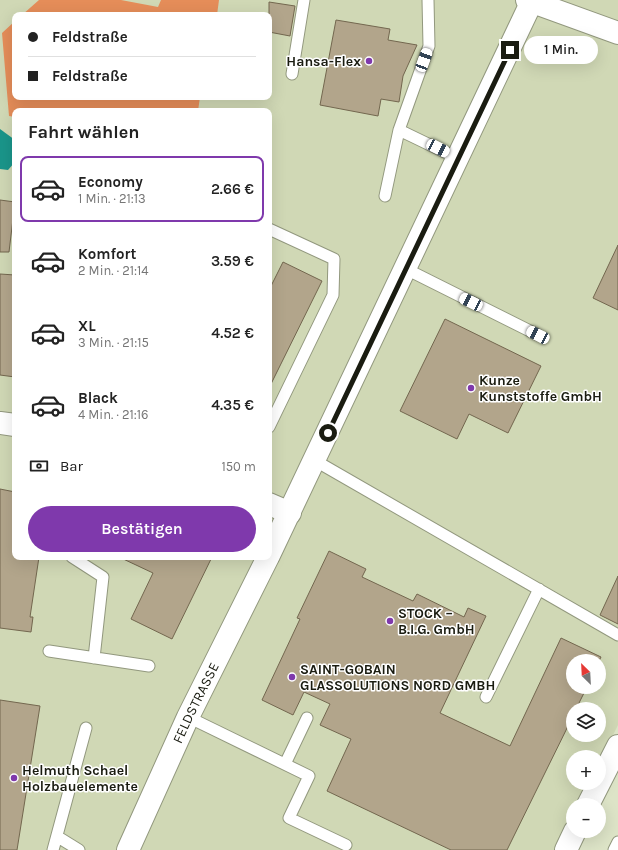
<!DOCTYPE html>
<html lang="de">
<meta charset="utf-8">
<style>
body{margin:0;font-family:Karla,sans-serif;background:#f2f2f2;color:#222;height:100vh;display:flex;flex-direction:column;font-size:15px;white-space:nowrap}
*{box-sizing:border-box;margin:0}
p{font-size:13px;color:#767676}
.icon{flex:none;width:22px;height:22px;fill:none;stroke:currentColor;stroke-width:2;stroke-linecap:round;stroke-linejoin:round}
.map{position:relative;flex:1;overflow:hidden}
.panel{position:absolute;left:12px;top:108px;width:260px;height:452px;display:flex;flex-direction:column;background:#fff;border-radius:8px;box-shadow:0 4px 16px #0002}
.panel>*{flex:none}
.top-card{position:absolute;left:12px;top:12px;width:260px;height:88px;border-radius:8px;box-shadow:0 4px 16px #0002;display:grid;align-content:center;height:88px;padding:0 16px;background:#fff}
.needle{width:26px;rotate:336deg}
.fabs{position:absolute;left:566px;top:654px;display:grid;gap:8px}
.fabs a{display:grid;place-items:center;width:40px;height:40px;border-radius:50%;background:#fff;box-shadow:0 4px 16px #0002;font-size:20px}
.end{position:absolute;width:18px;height:18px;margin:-9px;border:5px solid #1a1c11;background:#fff;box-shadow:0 0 0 2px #fff}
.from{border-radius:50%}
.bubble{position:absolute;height:28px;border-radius:14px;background:#fff;box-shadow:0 4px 16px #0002;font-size:13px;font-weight:600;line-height:28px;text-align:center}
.car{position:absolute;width:12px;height:24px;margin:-12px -6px;border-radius:5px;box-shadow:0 0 3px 1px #0007;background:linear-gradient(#fff 24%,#345 0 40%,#fff 0 76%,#345 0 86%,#fff 0)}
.top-card b{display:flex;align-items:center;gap:14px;height:38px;font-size:15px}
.top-card b+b{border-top:1px solid #e0e0e0}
.top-card i{width:10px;height:10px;background:#222}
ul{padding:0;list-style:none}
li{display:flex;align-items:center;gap:12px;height:66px;margin:0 8px 6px;padding:0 8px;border:2px solid transparent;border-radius:8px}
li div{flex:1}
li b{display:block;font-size:15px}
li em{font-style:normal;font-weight:600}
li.current{border-color:#7f39ac}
li>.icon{width:36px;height:36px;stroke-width:1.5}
h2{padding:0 16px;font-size:18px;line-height:48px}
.pay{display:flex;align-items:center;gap:10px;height:44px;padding:0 16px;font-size:15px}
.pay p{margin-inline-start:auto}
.button{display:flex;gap:8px;margin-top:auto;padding:8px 16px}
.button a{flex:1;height:46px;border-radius:24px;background:#7f39ac;color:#fff;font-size:16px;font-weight:600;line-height:46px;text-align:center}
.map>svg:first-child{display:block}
</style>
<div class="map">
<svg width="618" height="850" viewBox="0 0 618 850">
<rect width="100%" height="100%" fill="#dde4c7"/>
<!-- built -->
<path fill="#d0d8b5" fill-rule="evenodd" d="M0 0H618V725L599 763V757H573V783H589L578 805H573V815L555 850H0ZM15 15H269V97H15ZM15 111H269V557H15ZM573 661H599V687H573ZM573 709H599V735H573Z"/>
<!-- forest -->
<path fill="#e58d59" d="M39 0H121L158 7 161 0H219L217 15H22Z
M15 21V97H200L198 111H15V117L9 116 2 33Z"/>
<!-- water -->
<path fill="#1a958a" d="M0 129 15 140V162L8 170 0 169Z"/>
<!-- building -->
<path fill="#b2a58b" stroke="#73674f" d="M269 2 295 6 290 36 269 32Z
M336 20 390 29 388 40 417 45 403 76 399 102 381 99 378 116 320 105Z
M0 200 15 202 9 252H0Z
M618 245V310L593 298Z
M283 262 322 281 269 388V290Z
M0 274 15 275V377L0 375Z
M445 319 541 366 508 433 469 414 457 439 400 411Z
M0 489 15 492V557H39L30 617H33L31 632 0 628Z
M329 551 366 569 362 577 413 601 417 594 464 617 468 608 486 616 440 713 510 746 561 638 601 657 599 661H573V687H587L576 709H573V716L507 850H451L327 791 351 739 320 725 330 704 304 692 293 715 262 700 300 619 297 618Z
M119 557H212L172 639 131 619 153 573Z
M618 576V624L600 615Z
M0 700 40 706 17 850H0Z"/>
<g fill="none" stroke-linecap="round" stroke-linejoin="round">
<!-- lane casing -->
<g stroke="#92987e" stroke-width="13">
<path id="lane" d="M292 74 304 0
M399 130 459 159
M385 196 399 130 429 46 428 0
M269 229 334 259 333 295 269 427
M406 269 538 335
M314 460 618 635
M72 557 103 577 94 658
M49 651 149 666
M486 697 539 589
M188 717 309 776 289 818 346 845
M285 764 307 718
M58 837 79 850
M53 850 86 728
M614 850 618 842"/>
</g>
<!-- street casing -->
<g stroke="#92987e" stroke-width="24">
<g id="street">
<path d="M527 0 618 33"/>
<path d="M0 423 15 425"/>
<path d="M269 504 290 513"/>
<path d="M269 555 532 1"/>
<path d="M588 805 618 746"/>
<path id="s1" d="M128 850 188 717 268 557"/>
<path d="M566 850 575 831"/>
</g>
</g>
<!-- lane -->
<use href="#lane" stroke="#fff" stroke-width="11"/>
<!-- street -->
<use href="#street" stroke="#fff" stroke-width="22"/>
</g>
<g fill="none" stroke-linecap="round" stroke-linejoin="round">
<!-- route -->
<path stroke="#1a1c11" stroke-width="5" d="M328 433 510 50"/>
</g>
<!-- markers -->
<g fill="#7f39ac" stroke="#fff" stroke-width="1.5">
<circle cx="369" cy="61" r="4"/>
<circle cx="471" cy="388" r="4"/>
<circle cx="390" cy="621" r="4"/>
<circle cx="292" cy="677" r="4"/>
<circle cx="14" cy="778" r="4"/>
</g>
<g text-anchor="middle" stroke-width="3" stroke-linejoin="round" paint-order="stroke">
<!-- poi labels -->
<g font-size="14" font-weight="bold" fill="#1a1c11" stroke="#fff" text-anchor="start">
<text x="361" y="66" text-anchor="end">Hansa-Flex</text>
<text x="479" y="385">Kunze<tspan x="479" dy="16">Kunststoffe GmbH</tspan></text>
<text x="398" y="618">STOCK –<tspan x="398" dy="16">B.I.G. GmbH</tspan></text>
<text x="300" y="674">SAINT-GOBAIN<tspan x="300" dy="16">GLASSOLUTIONS NORD GMBH</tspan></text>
<text x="22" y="775">Helmuth Schael<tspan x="22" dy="16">Holzbauelemente</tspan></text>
</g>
<!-- street labels -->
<g font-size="14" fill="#1a1c11" stroke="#fff">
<text dy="5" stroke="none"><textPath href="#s1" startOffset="162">FELDSTRASSE</textPath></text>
</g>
</g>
</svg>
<div class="fabs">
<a><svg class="needle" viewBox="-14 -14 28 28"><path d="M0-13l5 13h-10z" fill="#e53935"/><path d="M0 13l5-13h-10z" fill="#767676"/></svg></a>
<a><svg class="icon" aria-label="layers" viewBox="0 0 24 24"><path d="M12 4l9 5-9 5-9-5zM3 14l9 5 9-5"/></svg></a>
<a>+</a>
<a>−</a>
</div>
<i class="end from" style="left:328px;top:433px"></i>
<i class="end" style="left:510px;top:50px"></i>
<div class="bubble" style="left:524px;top:36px;width:74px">1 Min.</div>
<i class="car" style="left:424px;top:60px;rotate:20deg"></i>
<i class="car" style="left:438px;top:148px;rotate:117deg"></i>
<i class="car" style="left:471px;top:302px;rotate:296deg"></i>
<i class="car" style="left:538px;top:335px;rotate:297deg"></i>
<div class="top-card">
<b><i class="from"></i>Feldstraße</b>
<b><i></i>Feldstraße</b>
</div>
<section class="panel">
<h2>Fahrt wählen</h2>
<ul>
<li class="current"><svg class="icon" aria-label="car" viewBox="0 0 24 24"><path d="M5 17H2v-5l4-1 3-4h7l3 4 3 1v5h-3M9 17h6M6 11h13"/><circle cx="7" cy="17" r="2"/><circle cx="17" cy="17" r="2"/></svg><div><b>Economy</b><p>1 Min. · 21:13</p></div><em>2.66 €</em></li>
<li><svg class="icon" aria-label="car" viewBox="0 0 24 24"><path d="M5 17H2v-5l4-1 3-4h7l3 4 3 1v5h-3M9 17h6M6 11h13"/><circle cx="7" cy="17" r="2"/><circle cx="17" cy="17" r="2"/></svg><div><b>Komfort</b><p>2 Min. · 21:14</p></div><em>3.59 €</em></li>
<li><svg class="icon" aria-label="car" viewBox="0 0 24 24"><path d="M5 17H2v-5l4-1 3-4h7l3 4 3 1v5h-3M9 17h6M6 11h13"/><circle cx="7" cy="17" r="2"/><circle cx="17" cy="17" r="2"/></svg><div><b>XL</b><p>3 Min. · 21:15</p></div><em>4.52 €</em></li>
<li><svg class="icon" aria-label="car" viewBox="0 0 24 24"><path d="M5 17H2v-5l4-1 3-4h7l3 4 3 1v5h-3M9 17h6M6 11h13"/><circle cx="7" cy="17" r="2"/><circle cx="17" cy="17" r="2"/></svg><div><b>Black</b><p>4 Min. · 21:16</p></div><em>4.35 €</em></li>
</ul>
<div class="pay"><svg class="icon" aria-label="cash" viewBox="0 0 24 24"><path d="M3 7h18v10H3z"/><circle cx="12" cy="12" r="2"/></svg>Bar<p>150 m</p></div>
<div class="button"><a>Bestätigen</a></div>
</section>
</div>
